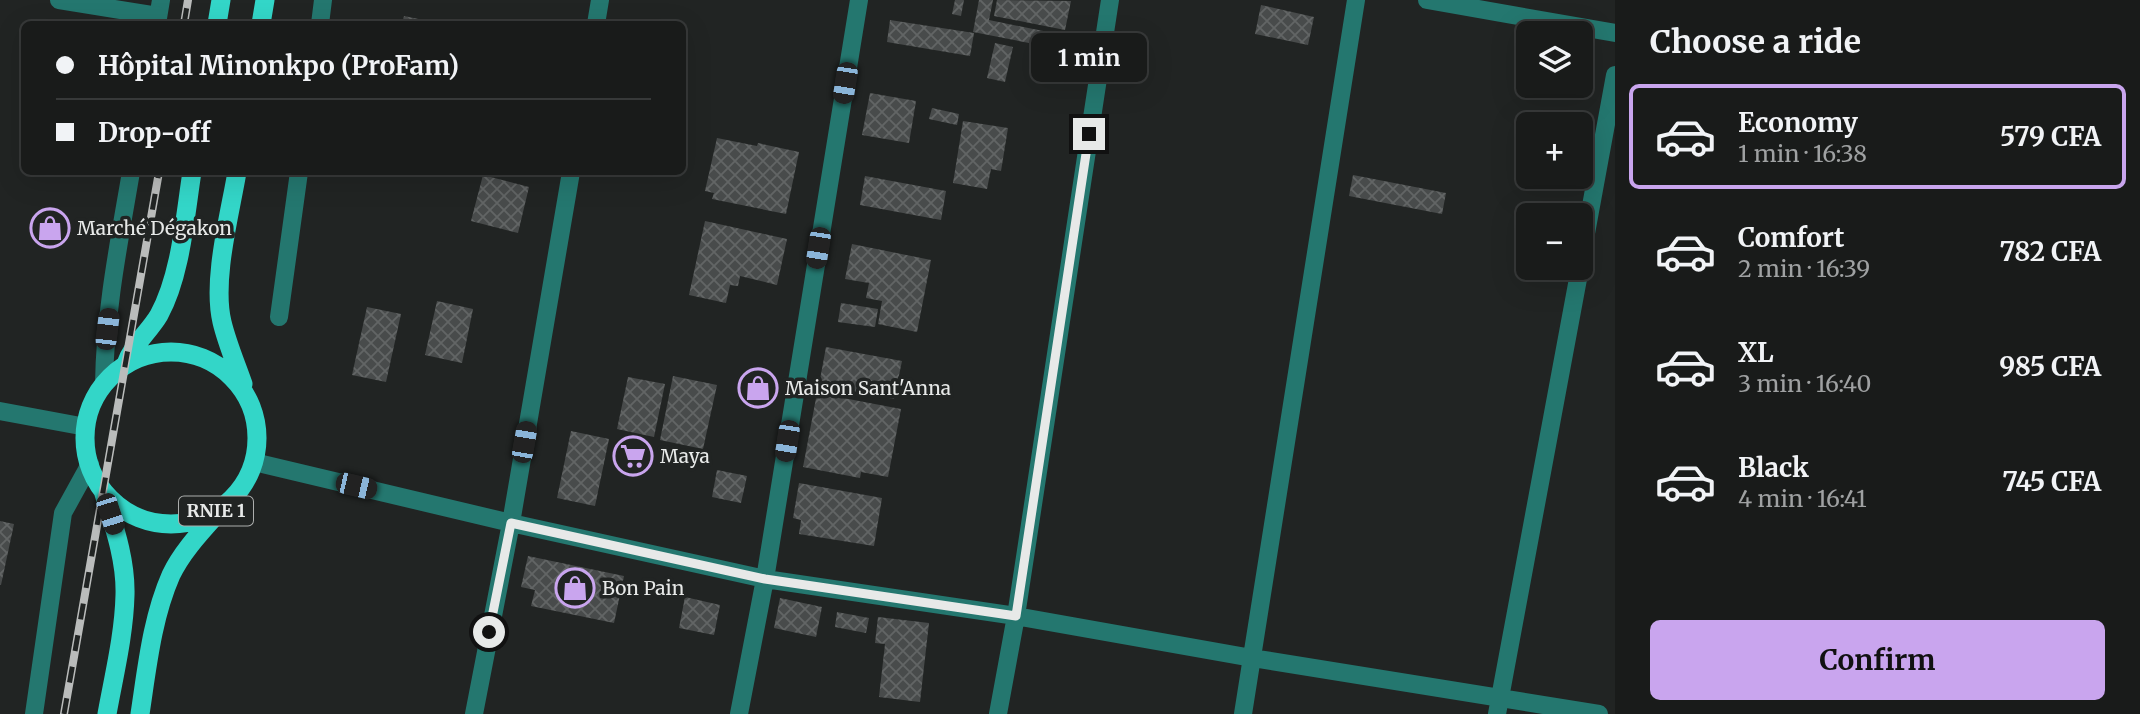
<!DOCTYPE html>
<meta charset="utf-8">
<style>
body{margin:0;font-family:Merriweather,serif;background:#222423;color:#f1f3f6;height:100vh;display:flex;flex-direction:column;font-size:26px;white-space:nowrap}
*{box-sizing:border-box;margin:0}
p{font-size:23px;color:#9fa1a2}
.icon{flex:none;width:38px;height:38px;fill:none;stroke:currentColor;stroke-width:2;stroke-linecap:round;stroke-linejoin:round}
.map{position:relative;flex:1;overflow:hidden}
.side{display:flex;flex-direction:column;background:#191b1a;width:525px}
.side>*{flex:none}
.hud{position:absolute;left:21px;top:21px;width:665px;height:154px;border-radius:10px;box-shadow:0 7px 28px #0002,0 0 0 2px #373939;display:grid;align-content:center;height:154px;padding:0 35px;background:#191b1a}
.buttons{position:absolute;left:1516px;top:21px;display:grid;gap:14px}
.buttons a{display:grid;place-items:center;width:77px;height:77px;border-radius:10px;background:#191b1a;box-shadow:0 7px 28px #0002,0 0 0 2px #373939;font-size:35px}
.end{position:absolute;width:32px;height:32px;margin:-16px;border:9px solid #e7e9e8;background:#111;box-shadow:0 0 0 4px #111}
.from{border-radius:50%}
.bubble{position:absolute;height:49px;border-radius:10px;background:#191b1a;box-shadow:0 7px 28px #0002,0 0 0 2px #373939;font-size:23px;font-weight:700;line-height:49px;text-align:center}
.car{position:absolute;width:21px;height:42px;margin:-21px -10px;border-radius:9px;box-shadow:0 0 5px 2px #0007;background:linear-gradient(#222 24%,#8ab4d8 0 40%,#222 0 76%,#8ab4d8 0 86%,#222 0)}
.hud b{display:flex;align-items:center;gap:24px;height:66px;font-size:26px}
.hud b+b{border-top:2px solid #373939}
.hud i{width:18px;height:18px;background:#f1f3f6}
ul{padding:0;list-style:none}
li{display:flex;align-items:center;gap:21px;height:105px;margin:0 14px 10px;padding:0 21px;border:4px solid transparent;border-radius:10px}
li div{flex:1}
li b{display:block;font-size:26px}
li em{font-style:normal;font-weight:700}
li.selected{border-color:#c9a5ee}
li>.icon{width:63px;height:63px;stroke-width:1.5}
h2{padding:0 35px;font-size:32px;line-height:84px}
.button{display:flex;gap:14px;margin-top:auto;padding:14px 35px}
.button a{flex:1;height:80px;border-radius:10px;background:#c9a5ee;color:#111;font-size:28px;font-weight:700;line-height:80px;text-align:center}
main{display:flex;flex:1;min-height:0}
.map>svg:first-child{display:block}
</style>
<main>
<div class="map">
<svg width="1615" height="714" viewBox="0 0 1615 714">
<defs>
<pattern id="building-cross-hatch" width="8" height="8" patternUnits="userSpaceOnUse" patternTransform="scale(1.75)"><rect width="8" height="8" fill="#484b4b"/><path d="M0 0l8 8M0 8l8-8" fill="none" stroke="#626565"/></pattern>
</defs>
<rect width="100%" height="100%" fill="#212423"/>
<!-- building -->
<path fill="url(#building-cross-hatch)" d="M955 0H964L961 16 952 14Z
M979 0H993L989 20 1063 35 1060 49 973 32Z
M997 0 1071 1 1065 30 994 16Z
M1261 5 1314 17 1308 45 1255 34Z
M404 16 438 23V24H402Z
M890 20 974 33 970 56 887 42Z
M995 43 1013 47 1005 82 987 78Z
M870 93 916 101 909 143 862 135Z
M932 108 959 114 957 125 929 119Z
M963 121 1008 128 1001 171 991 169 987 189 953 183Z
M717 138 757 146 758 143 799 152 786 214 712 199 714 193 705 191Z
M483 175 529 187 518 233 471 221Z
M1353 175 1446 193 1442 214 1349 196Z
M865 176 946 191 941 220 860 205Z
M705 221 787 239 777 285 740 276 738 286 730 285 726 303 689 295Z
M852 244 931 260 917 332 878 324 882 301 866 298 869 283 845 279Z
M437 301 473 309 462 363 425 355Z
M841 303 878 309 875 327 838 322Z
M367 307 401 314 386 382 352 375Z
M826 347 902 361 894 399 819 385Z
M673 376 717 385 703 449 660 440Z
M628 377 665 384 654 437 617 429Z
M817 393 901 409 888 477 861 472 860 478 803 467Z
M571 431 609 439 595 506 557 498Z
M717 470 747 476 741 503 712 497Z
M799 483 882 498 874 546 799 534 801 520 793 518Z
M0 521 14 524 1 585H0Z
M528 556 624 576 614 623 531 606 535 590 521 587Z
M685 597 720 605 714 635 679 628Z
M780 598 822 607 816 637 774 628Z
M837 612 869 618 866 633 835 627Z
M878 617 929 623 920 702 879 697 885 644 875 643Z"/>
<g fill="none" stroke-linecap="round" stroke-linejoin="round">
<!-- minor -->
<path stroke="#24776f" stroke-width="18" d="M1427 0 1615 33
M157 24 161 0
M320 24 323 0
M596 24 600 0
M1580 266 1615 75
M279 317 299 172
M104 384C105 312 119 242 131 172
M0 411 86 427
M254 462 511 523 765 579 1016 616 1252 658 1599 714
M34 714 63 513 90 464
M474 714 511 523 571 172
M739 714 765 579 859 0
M998 714 1016 616 1110 0
M1243 714 1356 0
M1497 714 1580 268"/>
<!-- tertiary -->
<path stroke="#24776f" stroke-width="18" d="M59 0 158 16"/>
<!-- trunk -->
<path stroke="#33d6c8" stroke-width="19" d="M217 24 221 0
M261 24 265 0
M237 172C230 214 212 280 222 322 227 343 236 364 243 384
M85 438a86 86 0 1 1 172 0a86 86 0 1 1-172 0Z
M126 364C133 344 149 332 159 315 181 275 185 216 192 172
M104 494C114 526 126 560 125 595 124 635 114 675 107 714
M140 714C147 668 152 618 171 575 182 552 200 533 217 514"/>
<!-- rail casing -->
<g stroke="#babcbb" stroke-width="8">
<path id="rail" d="M184 24 188 0
M64 714 159 172"/>
</g>
<!-- rail -->
<use href="#rail" stroke="#212423" stroke-width="5" stroke-dasharray="16" stroke-linecap="butt"/>
</g>
<g fill="none" stroke-linecap="round" stroke-linejoin="round">
<!-- route -->
<path stroke="#e7e9e8" stroke-width="9" d="M489 632 511 523 765 579 1016 616 1089 134"/>
</g>
<!-- icons -->
<defs>
<g id="shop-ring" transform="scale(2.0125)"><circle r="9.5" fill="#212423" stroke="#c9a5ee" stroke-width="1.5"/><path d="M-5-2.5h2.3a2.7 3.5 0 0 1 5.4 0H5L5.5 6h-11ZM-1.5-2.5h3a1.5 2.3 0 0 0-3 0Z" fill="#c9a5ee"/></g>
<g id="supermarket-ring" transform="scale(2.0125)"><circle r="9.5" fill="#212423" stroke="#c9a5ee" stroke-width="1.5"/><path d="M-6-5.5h2.5l.6 2H6L4.5 2H-2.5L-4.4-4H-6ZM-1.5 3.2a1.3 1.3 0 1 0 .1 0ZM3 3.2a1.3 1.3 0 1 0 .1 0Z" fill="#c9a5ee"/></g>
</defs>
<g fill-rule="evenodd">
<use href="#shop-ring" x="50" y="228"/>
<use href="#shop-ring" x="758" y="388"/>
<use href="#supermarket-ring" x="633" y="456"/>
<use href="#shop-ring" x="575" y="588"/>
</g>
<g text-anchor="middle" stroke-width="7" stroke-linejoin="round" paint-order="stroke">
<!-- shield labels -->
<rect fill="#212423" stroke="#acaead" stroke-width="2" x="179" y="496.5" width="74" height="29" rx="5"/>
<g font-size="18" font-weight="bold" fill="#e7e9e8">
<text x="216" y="517">RNIE 1</text>
</g>
<!-- poi labels -->
<g font-size="19" fill="#e7e9e8" stroke="#212423" text-anchor="start">
<text x="77" y="235">Marché Dégakon</text>
<text x="785" y="395">Maison Sant'Anna</text>
<text x="660" y="463">Maya</text>
<text x="602" y="595">Bon Pain</text>
</g>
</g>
</svg>
<div class="buttons">
<a><svg class="icon" aria-label="layers" viewBox="0 0 24 24"><path d="M12 4l9 5-9 5-9-5zM3 14l9 5 9-5"/></svg></a>
<a>+</a>
<a>−</a>
</div>
<i class="end from" style="left:489px;top:632px"></i>
<i class="end" style="left:1089px;top:134px"></i>
<div class="bubble" style="left:1031px;top:33px;width:116px">1 min</div>
<i class="car" style="left:845px;top:83px;rotate:189deg"></i>
<i class="car" style="left:818px;top:248px;rotate:189deg"></i>
<i class="car" style="left:107px;top:329px;rotate:7deg"></i>
<i class="car" style="left:787px;top:441px;rotate:189deg"></i>
<i class="car" style="left:524px;top:442px;rotate:10deg"></i>
<i class="car" style="left:356px;top:486px;rotate:103deg"></i>
<i class="car" style="left:110px;top:514px;rotate:162deg"></i>
<div class="hud">
<b><i class="from"></i>Hôpital Minonkpo (ProFam)</b>
<b><i></i>Drop-off</b>
</div>
</div>
<section class="side">
<h2>Choose a ride</h2>
<ul>
<li class="selected"><svg class="icon" aria-label="car" viewBox="0 0 24 24"><path d="M5 17H2v-5l4-1 3-4h7l3 4 3 1v5h-3M9 17h6M6 11h13"/><circle cx="7" cy="17" r="2"/><circle cx="17" cy="17" r="2"/></svg><div><b>Economy</b><p>1 min · 16:38</p></div><em>579 CFA</em></li>
<li><svg class="icon" aria-label="car" viewBox="0 0 24 24"><path d="M5 17H2v-5l4-1 3-4h7l3 4 3 1v5h-3M9 17h6M6 11h13"/><circle cx="7" cy="17" r="2"/><circle cx="17" cy="17" r="2"/></svg><div><b>Comfort</b><p>2 min · 16:39</p></div><em>782 CFA</em></li>
<li><svg class="icon" aria-label="car" viewBox="0 0 24 24"><path d="M5 17H2v-5l4-1 3-4h7l3 4 3 1v5h-3M9 17h6M6 11h13"/><circle cx="7" cy="17" r="2"/><circle cx="17" cy="17" r="2"/></svg><div><b>XL</b><p>3 min · 16:40</p></div><em>985 CFA</em></li>
<li><svg class="icon" aria-label="car" viewBox="0 0 24 24"><path d="M5 17H2v-5l4-1 3-4h7l3 4 3 1v5h-3M9 17h6M6 11h13"/><circle cx="7" cy="17" r="2"/><circle cx="17" cy="17" r="2"/></svg><div><b>Black</b><p>4 min · 16:41</p></div><em>745 CFA</em></li>
</ul>
<div class="button"><a>Confirm</a></div>
</section>
</main>
